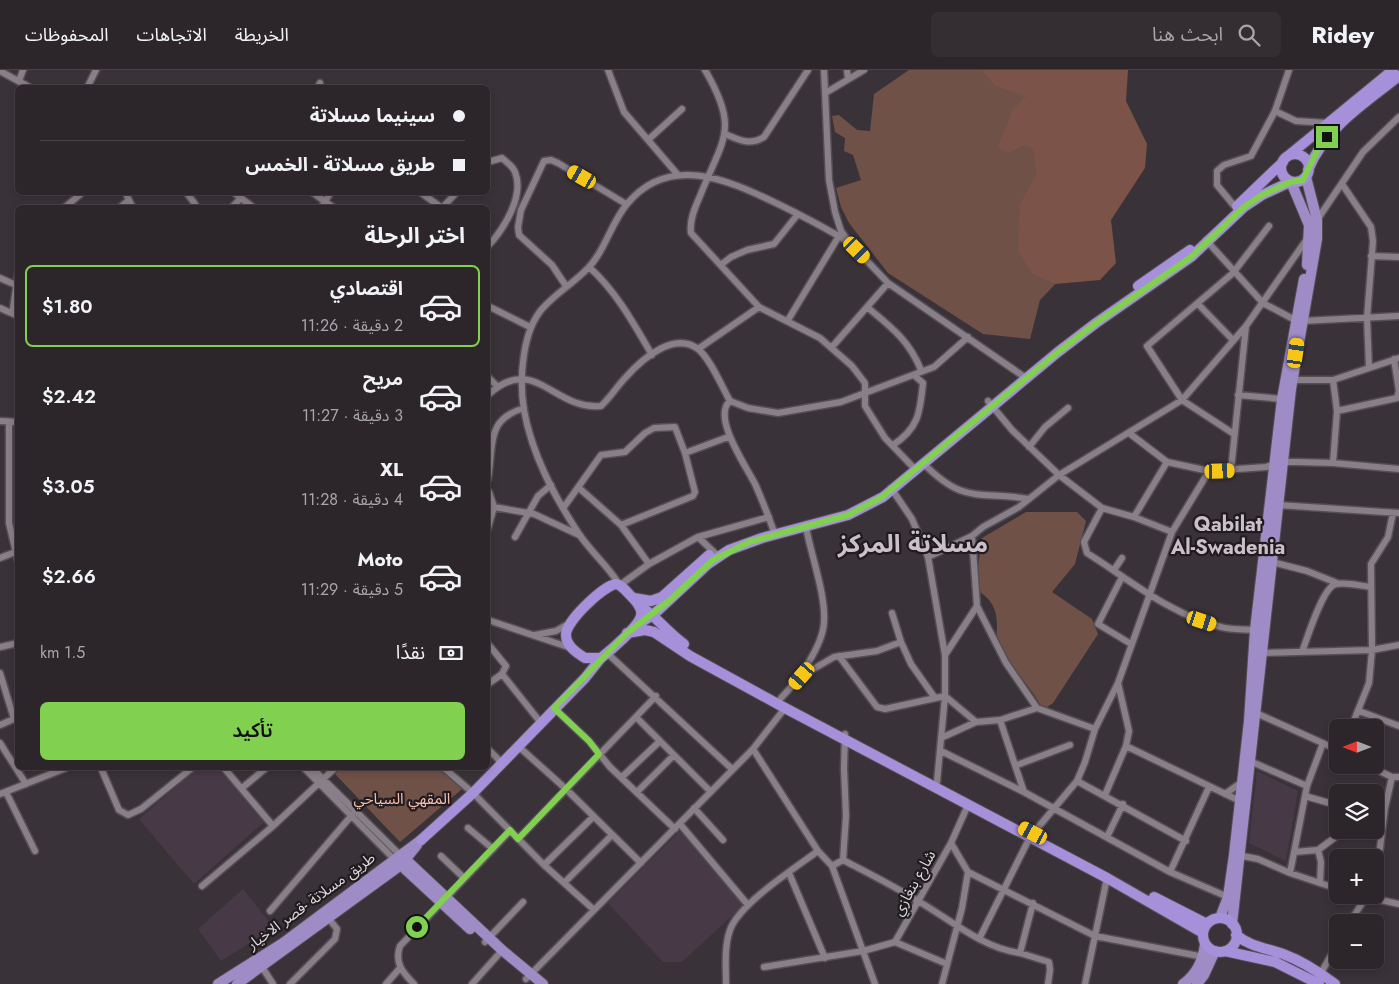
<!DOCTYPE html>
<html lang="ar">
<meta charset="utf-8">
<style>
body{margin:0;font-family:Jost,"Noto Sans Arabic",sans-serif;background:#342e33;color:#f1f3f6;direction:rtl;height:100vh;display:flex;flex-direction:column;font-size:19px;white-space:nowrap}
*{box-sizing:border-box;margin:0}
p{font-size:16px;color:#a6a5a9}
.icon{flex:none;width:28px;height:28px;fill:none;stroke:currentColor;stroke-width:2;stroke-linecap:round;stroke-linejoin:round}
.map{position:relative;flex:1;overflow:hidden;direction:ltr}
.sheet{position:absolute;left:15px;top:135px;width:475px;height:565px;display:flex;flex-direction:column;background:#2c262b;border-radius:8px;box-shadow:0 2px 8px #0003,0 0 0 1px #484347;direction:rtl}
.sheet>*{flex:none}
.banner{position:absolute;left:15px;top:15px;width:475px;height:110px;border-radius:8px;box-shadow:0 2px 8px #0003,0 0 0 1px #484347;direction:rtl;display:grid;align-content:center;height:110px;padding:0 25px;background:#2c262b}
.needle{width:32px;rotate:270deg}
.tools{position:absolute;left:1329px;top:649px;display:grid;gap:10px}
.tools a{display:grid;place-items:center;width:55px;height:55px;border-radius:8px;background:#2c262b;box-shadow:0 2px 8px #0003,0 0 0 1px #484347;font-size:25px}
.end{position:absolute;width:22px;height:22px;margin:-11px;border:6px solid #81d050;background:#111;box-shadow:0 0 0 2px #111}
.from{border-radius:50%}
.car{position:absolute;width:15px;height:30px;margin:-15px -8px;border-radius:6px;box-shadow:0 0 4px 1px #0007;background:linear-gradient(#f5c518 24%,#345 0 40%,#f5c518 0 76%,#345 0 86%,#f5c518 0)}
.banner b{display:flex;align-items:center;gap:18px;height:48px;font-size:19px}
.banner b+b{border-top:1px solid #484347}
.banner i{width:12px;height:12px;background:#f1f3f6}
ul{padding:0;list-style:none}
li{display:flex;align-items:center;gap:15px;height:82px;margin:0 10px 8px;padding:0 15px;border:2px solid transparent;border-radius:8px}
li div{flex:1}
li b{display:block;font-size:19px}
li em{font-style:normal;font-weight:600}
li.current{border-color:#81d050}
li>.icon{width:45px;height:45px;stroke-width:1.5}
h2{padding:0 25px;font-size:22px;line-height:60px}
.pay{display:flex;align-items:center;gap:12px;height:55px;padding:0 25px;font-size:19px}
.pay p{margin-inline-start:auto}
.action{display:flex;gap:10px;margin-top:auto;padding:10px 25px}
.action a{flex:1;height:58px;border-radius:8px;background:#81d050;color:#111;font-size:20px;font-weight:600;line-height:58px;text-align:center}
header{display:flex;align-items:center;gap:30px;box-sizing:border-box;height:70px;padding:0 25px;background:#2c262b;border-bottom:1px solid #484347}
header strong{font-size:24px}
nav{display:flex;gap:28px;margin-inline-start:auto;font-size:18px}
.search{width:350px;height:45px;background:#342e33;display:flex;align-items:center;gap:12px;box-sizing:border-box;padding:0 18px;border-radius:8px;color:#a6a5a9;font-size:19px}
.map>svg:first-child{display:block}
</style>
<header>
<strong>Ridey</strong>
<div class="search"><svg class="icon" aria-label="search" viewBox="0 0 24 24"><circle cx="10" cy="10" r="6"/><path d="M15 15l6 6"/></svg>ابحث هنا</div>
<nav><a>الخريطة</a><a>الاتجاهات</a><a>المحفوظات</a></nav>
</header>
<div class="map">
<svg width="1399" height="914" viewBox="0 0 1399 914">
<rect width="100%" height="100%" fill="#3a3239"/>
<!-- built -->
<path fill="#473945" d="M198 698H219L264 752 194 814 139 749Z
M1257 701 1298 721 1286 791 1249 773Z
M680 761 745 834 682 892H663L608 833Z
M243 819 274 858 221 891 198 859Z"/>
<!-- green -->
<path fill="#705148" d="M909 0H1030L1062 207 1040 230 1030 269 983 264 888 203 849 153 841 137 836 118 861 110 853 85 844 81 845 68 835 62 832 46 839 45 857 60 870 61 874 24Z
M1026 442H1077L1086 451 1075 494 1052 522 1092 549 1098 564 1053 633 1043 640C1031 615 1009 598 998 572 996 567 997 562 997 556 997 538 991 528 975 519L982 468Z
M341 698H438L462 719 400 772 335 704Z"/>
<!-- forest -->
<path fill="#7b5348" d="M982 0H1128L1126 31 1147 74 1145 98 1111 150 1116 193 1100 210 1055 214 1033 204 1018 182 1020 134 1037 104 1033 78 1024 75 1008 83 998 77 1012 41 1026 26 995 16Z"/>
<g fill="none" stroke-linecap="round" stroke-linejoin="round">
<!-- minor casing -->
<g stroke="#554f55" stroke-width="9">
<path id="minor" d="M608 0 624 42 678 105
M705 0C740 60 723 68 700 126 695 137 689 151 691 163L759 237 820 268 852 296 865 313V336L885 368 912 396
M824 0 829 110 835 142 841 161 849 172 888 213 1026 308
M847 0 848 9
M0 1 31 18
M19 11 23 0
M87 18 96 0
M317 18 320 13
M827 22 864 0
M1275 41 1296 51 1328 53
M725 64C739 70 750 76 764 67L808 0
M649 69 682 39
M488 92 502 88C506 92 513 96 515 102 525 126 503 160 488 176
M1342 114 1371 157 1373 171 1367 248 1369 298
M125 122 133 138
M186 122 195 134V138
M233 122 254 138
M312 122 334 138
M420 122 442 138
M64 138 83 122
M119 138 129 130
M231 138 241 128
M321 138 331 122
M442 138 457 122
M1236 138 1217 115V101L1224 95 1251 86 1275 41 1289 0
M1317 150 1363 82 1399 47
M1206 170 1263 233 1295 250
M1371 186 1399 187
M722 194 731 187 747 180 774 174 798 144
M589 197C616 221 634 254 652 285
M0 208 16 215
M566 216 552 195 519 165 518 157 521 140 544 91 551 90 558 93 626 134
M1198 234 1233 270
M488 236 530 257
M867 237C891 257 909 270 921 300L915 306 923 313C920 342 919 358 893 375
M0 238 18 246
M13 239 18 203
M788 250 839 166
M1302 251 1399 246
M832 277 888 213
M698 279 759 237
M488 307 497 316
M1293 310H1333L1399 288
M1333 310 1337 341 1333 393
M488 325C534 282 554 341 601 336 611 327 617 316 626 307 642 289 674 261 698 279 710 288 722 317 730 331L748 338 778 343 841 332 934 297 968 267
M1238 325 1282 329
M730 331C711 347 748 399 756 416 762 430 768 445 773 459
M988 331 1012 360 1059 405 1102 438 1134 447 1172 462
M1337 341 1397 328 1399 321 1394 289
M0 351 18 352
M9 352V453L18 491
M1129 363 1167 392 1209 401 1266 397 1283 392H1297L1333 393 1399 399
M1234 364 1182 330 1147 276 1233 203 1269 156
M1029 377 1045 357 1068 338
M685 383 728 367
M923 393C965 436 979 420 1029 429
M1231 400 1246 256
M488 409C494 375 485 350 524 338
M579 418 621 455 649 494
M891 418 912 449 928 487 945 585
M1278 435 1399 443
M494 437 534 444 579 465
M564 437 601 385 625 382 645 363 654 358 675 357 685 383 695 422 693 426 621 455
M1102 438 1084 472 1087 483C1130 510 1171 545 1221 557 1231 560 1244 559 1255 560
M1134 447 1167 392
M488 458 494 437 489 422
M515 467 538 426 551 415
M698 467 718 486
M928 487 972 466 983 457 1019 437 1059 405 1182 330 1246 256 1307 169
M0 488 18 481
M1272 492 1307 501 1337 513
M1114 500 1122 488
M1122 507 1098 554 1131 574
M619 514C608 496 591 482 579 464 554 426 532 385 524 340 519 310 522 262 542 239 556 223 574 213 588 198 605 181 611 153 627 134 669 83 728 110 776 133 801 145 825 158 849 172
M620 515 649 494 698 467 769 447
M977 536 1006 593 1037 638 1095 659
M892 543 901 572 911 594 935 628
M488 550 571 578
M535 565 556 561 568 554
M488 574 506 596 502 604 488 614
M0 577 18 573
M1302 582C1307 569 1323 516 1336 514 1347 512 1360 516 1371 517
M607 583 732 699
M1260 583 1372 580 1399 575
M839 586 877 637 885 639 945 626 976 652
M0 603 14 649 18 648
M502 604 541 653
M803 605 834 587 877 581 901 572
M781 628C797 612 823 576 824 552 826 527 812 487 807 462L808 454
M554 638 589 671 610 697 675 759
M1359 641 1399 656
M1256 643 1338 680
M636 647 710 721
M1000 650 1024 722
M0 655 14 649
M1351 658 1369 613 1372 580 1371 494 1388 467 1393 443
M941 668 976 652 1000 650 1037 638
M0 673 26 714
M518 676 566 719 641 793
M1126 676 1240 731
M488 679 502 693
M753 679 818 781 832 796 875 914
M941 681 1024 722 1170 802 1228 827
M1252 692 1307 716
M1017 695 1070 675
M1367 695 1392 707H1399
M101 698 119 740 128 745 141 739 192 698
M224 698 273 756
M304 698 394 789
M312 698 400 785
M444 698 473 723 544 795 593 839
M622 707 660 671
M1077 711 1186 771
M937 712 945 626V585L977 536 972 466
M242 718 266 698
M6 722 35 781
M637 722 674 685
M0 724 66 698
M1225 724 1242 712
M1105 725 1126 676 1129 661 1118 613
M1305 726 1333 734 1338 739
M694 738 723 770
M1375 743 1385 738
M680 754 748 835
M468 758 493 779
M1107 767 1123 734
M518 769 656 626
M1318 780 1321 792 1320 813
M1294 782 1318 780 1345 760
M441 786 464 808
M1242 786 1258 789 1290 803 1338 819
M843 790 846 746 844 698 845 664
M544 795 593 747
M832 796 843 790C868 803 894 816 918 831 951 850 982 878 1020 883L1033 833
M968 802 1095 866 1204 887
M1170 802 1209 717
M789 803 825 888
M1290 803 1307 716 1323 673
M565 812 612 765
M202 816 273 756 335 698
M1375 818 1385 738 1392 707
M1359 825 1399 834
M270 841 352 745
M1350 852 1366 827
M979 869 1030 767 1077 711 1085 692 1095 659 1118 613 1172 462 1209 401
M485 872 523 832
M895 872 947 894
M1020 883 1049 892 1050 900 1048 914
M260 894 273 914
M764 897 863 881 895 872 951 773 968 735
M1321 903 1338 873
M526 909 753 679 785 638
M290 914 335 869 337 859 326 845
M386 914 400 898
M414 914C403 903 394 893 400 876L510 761
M472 914 498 885
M726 914C726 897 724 877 730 860 739 834 795 798 818 781
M942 914 962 838 968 802 951 773
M1085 914 1107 808"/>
</g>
<!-- primary casing -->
<g stroke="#554f55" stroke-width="12">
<path id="primary" d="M1291 112 1309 155 1307 195
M403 787 502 880 543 914
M405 799 470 859
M1220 848 1228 827 1234 785 1249 651 1255 560 1282 329 1304 209
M1232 854 1291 319 1317 169V150L1306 107
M218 914 283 873 421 770
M237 914 401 795 417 775
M1183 914C1197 904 1203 891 1205 874
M1197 914 1204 905 1215 881"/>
</g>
<!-- trunk casing -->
<g stroke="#554f55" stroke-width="12">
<path id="trunk" d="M1281 98a14 14 0 1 1 28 0a14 14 0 1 1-28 0Z
M1288 86 1393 0
M1308 100C1325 58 1365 33 1399 6
M1237 136 1283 92
M1138 216 1190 180
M616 514C622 515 626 521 631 526 636 531 643 538 641 546 638 557 611 580 601 588H585C577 583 566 576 566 565 565 552 603 516 616 514Z
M634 528 651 531 662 527 709 485
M639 535C656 546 667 562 684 574
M635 556 653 545 708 494 729 480 762 468 848 445 883 427 1058 282 1096 253 1191 187 1244 137 1262 125 1290 112
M627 563 645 560 654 562 690 586 785 638 1107 808 1203 863
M421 770 473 723 585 608 601 588
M1154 827 1207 854
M1203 865a17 17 0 1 1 34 0a17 17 0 1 1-34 0Z
M1236 865C1251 877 1266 878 1283 884 1302 891 1319 902 1335 914
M1225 881 1275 892 1319 914"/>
</g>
<!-- minor -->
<use href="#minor" stroke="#897f88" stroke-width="6"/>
<!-- primary -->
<use href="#primary" stroke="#9f8cc6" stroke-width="10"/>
<!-- trunk -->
<use href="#trunk" stroke="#a690da" stroke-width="10"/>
</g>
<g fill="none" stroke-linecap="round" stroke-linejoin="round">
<!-- route -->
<path stroke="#81d050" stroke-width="6" d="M417 857 510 760 518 769 599 684 589 671 554 638 627 563 670 530 713 490 749 472 848 445 882 427 1058 282 1096 253 1191 187 1244 137 1262 125 1290 112 1303 110 1318 79 1327 67"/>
</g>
<g text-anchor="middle" stroke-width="4.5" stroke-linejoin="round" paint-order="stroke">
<!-- park labels -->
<g font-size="15" fill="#f7beaf" stroke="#1f1b1e">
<text x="402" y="734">المقهي السياحي</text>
</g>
<!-- street labels -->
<g font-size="15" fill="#dcd7dc" stroke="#1f1b1e">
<text transform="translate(914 813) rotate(-61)" y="5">شارع بنغازي</text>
<text transform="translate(311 831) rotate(-36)" y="5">طريق مسلاتة -قصر الاخيار</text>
</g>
<!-- district labels -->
<g font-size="20" font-weight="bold" fill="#cbc0ca" stroke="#1f1b1e">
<text x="1228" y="461">Qabilat<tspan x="1228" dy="23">Al-Swadenia</tspan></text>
</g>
<!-- town labels -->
<g font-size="25" font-weight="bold" fill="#cbc0ca" stroke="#1f1b1e">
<text x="913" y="482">مسلاتة المركز</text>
</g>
</g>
</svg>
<div class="tools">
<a><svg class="needle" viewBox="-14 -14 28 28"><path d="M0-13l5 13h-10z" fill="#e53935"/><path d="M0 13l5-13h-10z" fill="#a6a5a9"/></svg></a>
<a><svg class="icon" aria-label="layers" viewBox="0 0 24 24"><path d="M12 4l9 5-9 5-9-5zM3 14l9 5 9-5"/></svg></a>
<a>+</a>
<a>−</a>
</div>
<i class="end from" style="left:417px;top:857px"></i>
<i class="end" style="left:1327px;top:67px"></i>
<i class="car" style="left:582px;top:107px;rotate:300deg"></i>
<i class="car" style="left:857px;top:180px;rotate:135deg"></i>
<i class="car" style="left:1296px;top:283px;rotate:8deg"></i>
<i class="car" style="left:1220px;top:401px;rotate:88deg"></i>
<i class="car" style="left:1202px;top:551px;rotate:108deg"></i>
<i class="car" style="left:802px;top:606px;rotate:221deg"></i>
<i class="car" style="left:1033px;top:763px;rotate:298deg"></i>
<div class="banner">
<b><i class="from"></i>سينيما مسلاتة</b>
<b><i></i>طريق مسلاتة - الخمس</b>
</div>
<section class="sheet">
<h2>اختر الرحلة</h2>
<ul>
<li class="current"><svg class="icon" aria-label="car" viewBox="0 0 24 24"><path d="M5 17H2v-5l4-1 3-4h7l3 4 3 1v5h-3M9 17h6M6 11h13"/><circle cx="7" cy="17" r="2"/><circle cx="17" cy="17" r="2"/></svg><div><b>اقتصادي</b><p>2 دقيقة · 11:26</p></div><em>$1.80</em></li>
<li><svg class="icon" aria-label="car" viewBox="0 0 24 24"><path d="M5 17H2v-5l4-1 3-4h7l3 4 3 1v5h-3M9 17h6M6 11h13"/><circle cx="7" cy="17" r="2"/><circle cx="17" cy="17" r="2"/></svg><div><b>مريح</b><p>3 دقيقة · 11:27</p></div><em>$2.42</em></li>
<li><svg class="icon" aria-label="car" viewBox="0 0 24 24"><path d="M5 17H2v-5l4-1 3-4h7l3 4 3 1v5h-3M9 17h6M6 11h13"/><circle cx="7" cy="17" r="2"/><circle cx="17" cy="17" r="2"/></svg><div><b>XL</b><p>4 دقيقة · 11:28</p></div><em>$3.05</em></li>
<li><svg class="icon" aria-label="car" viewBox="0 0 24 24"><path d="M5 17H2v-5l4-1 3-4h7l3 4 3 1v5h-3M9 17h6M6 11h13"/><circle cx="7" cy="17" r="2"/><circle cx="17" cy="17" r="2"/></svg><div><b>Moto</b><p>5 دقيقة · 11:29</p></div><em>$2.66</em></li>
</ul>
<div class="pay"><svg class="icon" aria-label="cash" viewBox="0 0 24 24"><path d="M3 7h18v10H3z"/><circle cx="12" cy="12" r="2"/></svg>نقدًا<p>1.5 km</p></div>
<div class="action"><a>تأكيد</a></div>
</section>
</div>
